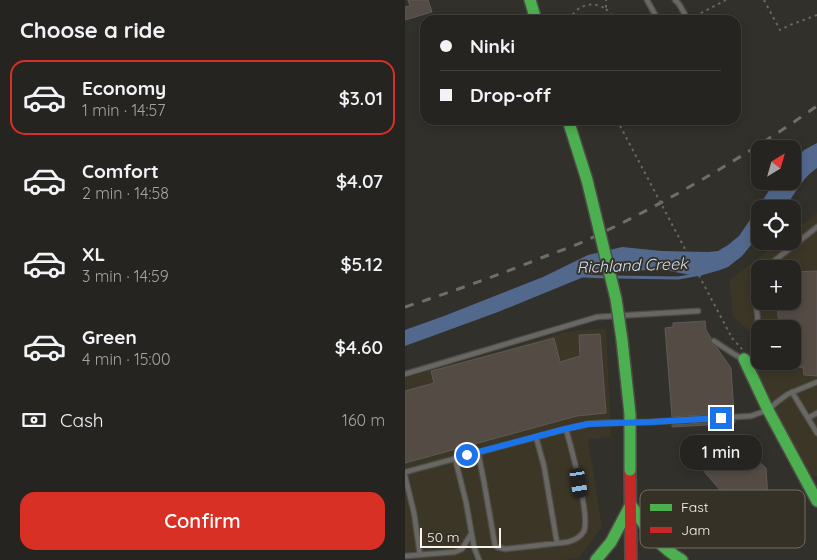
<!DOCTYPE html>
<meta charset="utf-8">
<style>
body{margin:0;font-family:Quicksand,sans-serif;background:#32302d;color:#f1f3f6;height:100vh;display:flex;flex-direction:column;font-size:19px;white-space:nowrap}
*{box-sizing:border-box;margin:0}
p{font-size:16px;color:#a4a4a5}
.icon{flex:none;width:28px;height:28px;fill:none;stroke:currentColor;stroke-width:2;stroke-linecap:round;stroke-linejoin:round}
.map{position:relative;flex:1;overflow:hidden}
.drawer{display:flex;flex-direction:column;background:#262420;width:405px}
.drawer>*{flex:none}
.banner{position:absolute;left:15px;top:15px;width:321px;height:110px;border-radius:15px;box-shadow:0 2px 8px #0003,0 0 0 1px #42413e;display:grid;align-content:center;height:110px;padding:0 20px;background:#262420}
.needle{width:32px;rotate:37deg}
.controls{position:absolute;left:346px;top:140px;display:grid;gap:10px}
.controls a{display:grid;place-items:center;width:50px;height:50px;border-radius:10px;background:#262420;box-shadow:0 2px 8px #0003,0 0 0 1px #42413e;font-size:25px}
.scale{position:absolute;left:15px;bottom:12px;width:81px;box-sizing:border-box;padding-left:5px;border:2px solid #f7f4ed;border-top:0;font-size:14px;line-height:18px;white-space:nowrap;color:#f7f4ed;-webkit-text-stroke:4px #363126;paint-order:stroke}
.end{position:absolute;width:22px;height:22px;margin:-11px;border:6px solid #1a73e8;background:#fff;box-shadow:0 0 0 2px #fff}
.from{border-radius:50%}
.bubble{position:absolute;height:35px;border-radius:15px;background:#262420;box-shadow:0 2px 8px #0003,0 0 0 1px #42413e;font-size:16px;font-weight:600;line-height:35px;text-align:center}
.car{position:absolute;width:15px;height:30px;margin:-15px -8px;border-radius:6px;box-shadow:0 0 4px 1px #0007;background:linear-gradient(#222 24%,#8ab4d8 0 40%,#222 0 76%,#8ab4d8 0 86%,#222 0)}
.banner b{display:flex;align-items:center;gap:18px;height:48px;font-size:19px}
.banner b+b{border-top:1px solid #42413e}
.banner i{width:12px;height:12px;background:#f1f3f6}
ul{padding:0;list-style:none}
li{display:flex;align-items:center;gap:15px;height:75px;margin:0 10px 8px;padding:0 10px;border:2px solid transparent;border-radius:15px}
li div{flex:1}
li b{display:block;font-size:19px}
li em{font-style:normal;font-weight:600}
li.on{border-color:#d93025}
li>.icon{width:45px;height:45px;stroke-width:1.5}
h2{padding:0 20px;font-size:22px;line-height:60px}
.pay{display:flex;align-items:center;gap:12px;height:55px;padding:0 20px;font-size:19px}
.pay p{margin-inline-start:auto}
.cta{display:flex;gap:10px;margin-top:auto;padding:10px 20px}
.cta a{flex:1;height:58px;border-radius:15px;background:#d93025;color:#fff;font-size:20px;font-weight:600;line-height:58px;text-align:center}
main{display:flex;flex:1;min-height:0}
.map>svg:first-child{display:block}
</style>
<main>
<section class="drawer">
<h2>Choose a ride</h2>
<ul>
<li class="on"><svg class="icon" aria-label="car" viewBox="0 0 24 24"><path d="M5 17H2v-5l4-1 3-4h7l3 4 3 1v5h-3M9 17h6M6 11h13"/><circle cx="7" cy="17" r="2"/><circle cx="17" cy="17" r="2"/></svg><div><b>Economy</b><p>1 min · 14:57</p></div><em>$3.01</em></li>
<li><svg class="icon" aria-label="car" viewBox="0 0 24 24"><path d="M5 17H2v-5l4-1 3-4h7l3 4 3 1v5h-3M9 17h6M6 11h13"/><circle cx="7" cy="17" r="2"/><circle cx="17" cy="17" r="2"/></svg><div><b>Comfort</b><p>2 min · 14:58</p></div><em>$4.07</em></li>
<li><svg class="icon" aria-label="car" viewBox="0 0 24 24"><path d="M5 17H2v-5l4-1 3-4h7l3 4 3 1v5h-3M9 17h6M6 11h13"/><circle cx="7" cy="17" r="2"/><circle cx="17" cy="17" r="2"/></svg><div><b>XL</b><p>3 min · 14:59</p></div><em>$5.12</em></li>
<li><svg class="icon" aria-label="car" viewBox="0 0 24 24"><path d="M5 17H2v-5l4-1 3-4h7l3 4 3 1v5h-3M9 17h6M6 11h13"/><circle cx="7" cy="17" r="2"/><circle cx="17" cy="17" r="2"/></svg><div><b>Green</b><p>4 min · 15:00</p></div><em>$4.60</em></li>
</ul>
<div class="pay"><svg class="icon" aria-label="cash" viewBox="0 0 24 24"><path d="M3 7h18v10H3z"/><circle cx="12" cy="12" r="2"/></svg>Cash<p>160 m</p></div>
<div class="cta"><a>Confirm</a></div>
</section>
<div class="map">
<svg width="412" height="560" viewBox="0 0 412 560">
<rect width="100%" height="100%" fill="#32302a"/>
<!-- built -->
<path fill="#3c3627" fill-rule="evenodd" d="M412 213V476L407 478 347 366 344 331 328 316 324 281 375 241H388V232ZM355 269H388V301H355ZM355 329H388V361H355Z
M201 328 206 437 183 439 197 527 174 558 157 560H0V378L160 332Z"/>
<!-- water -->
<path fill="#52688d" d="M412 143V168C395 180 391 194 378 209H355V234L337 256 323 267 315 270 298 275H285L255 269 186 274 93 312 0 346V330L39 316 138 277 183 255 217 247 257 251 303 252 313 251 323 245 334 236 351 211 370 181H388V161L399 150Z"/>
<g fill="none" stroke-linecap="round" stroke-linejoin="round">
<!-- stream -->
<path stroke="#52688d" stroke-width="3" d="M178 276 202 277
M210 277 273 278 296 274"/>
</g>
<!-- building -->
<path fill="#534b44" stroke="#5d5a56" d="M3 0H23L27 12 0 20V7L5 6Z
M412 271V376L399 375 398 367 388 368V329H374L372 301H388V272Z
M300 321 301 330 306 338V343L312 348 326 368 329 413 267 417 260 328 268 327V323Z
M195 334 201 413 172 416 0 463V391L29 383 26 371 149 338 155 362 175 356 174 335Z
M330 421V422L318 424 267 427V425Z
M329 440 361 468 364 514 351 510 339 506 315 490 297 469 284 443Z"/>
<g fill="none" stroke-linecap="round" stroke-linejoin="round">
<!-- lane casing -->
<g stroke="#4e4c47" stroke-width="7">
<path id="lane" d="M242 0 253 20
M270 0 274 4 283 20
M359 269 412 227
M355 273 350 280 349 284 355 341
M309 341C315 345 333 357 338 359 346 360 353 355 355 348
M0 374 192 317 293 311
M387 392 412 433
M403 418 412 413
M131 437 139 466 152 543
M73 452 79 482 90 545 92 547 100 549 163 542C170 540 176 537 179 531 185 515 166 447 161 429
M50 458 61 502 69 547 74 560
M0 472 161 429 183 424 195 423 246 422 346 416 363 410 372 402 383 394 412 382
M0 476 9 513 15 555
M0 556 50 552 57 549 66 534"/>
</g>
<!-- fast casing -->
<g stroke="#4e4c47" stroke-width="14">
<path id="fast" d="M125 0 131 20
M163 120 182 180
M339 359 363 410 412 501
M226 505C240 527 254 547 277 560
M191 560 206 542 224 508"/>
</g>
<!-- jam casing -->
<g stroke="#4e4c47" stroke-width="14">
<path id="jam" d="M225 470 226 560"/>
</g>
<!-- path -->
<path stroke="#696864" stroke-width="2" stroke-dasharray="2.5 4" stroke-linecap="butt" d="M359 0 375 30 385 25 412 15
M201 9 211 20
M290 16 321 0
M164 20C172 5 187 0 201 9V0
M327 338 337 349"/>
<!-- lane -->
<use href="#lane" stroke="#696763" stroke-width="4.5"/>
<!-- fast -->
<use href="#fast" stroke="#4caf50" stroke-width="11"/>
<!-- jam -->
<use href="#jam" stroke="#c62828" stroke-width="11"/>
<!-- rail -->
<path stroke="#706e6a" stroke-width="3" stroke-dasharray="9 9" stroke-linecap="butt" d="M0 307C46 292 91 276 136 258 151 252 167 247 182 240 263 202 339 157 412 106"/>
<!-- fast-bridge casing -->
<g stroke="#4e4c47" stroke-width="14" stroke-linecap="butt">
<path id="fast-bridge" d="M182 180 211 299 217 340 225 414V470"/>
</g>
<!-- path-bridge -->
<path stroke="#696864" stroke-width="2" stroke-dasharray="2.5 4" stroke-linecap="butt" d="M212 120 327 338"/>
<!-- fast-bridge -->
<use href="#fast-bridge" stroke="#4caf50" stroke-width="11"/>
</g>
<g fill="none" stroke-linecap="round" stroke-linejoin="round">
<!-- route -->
<path stroke="#1a73e8" stroke-width="6" d="M62 455 160 429 183 424 246 422 316 418"/>
</g>
<g text-anchor="middle" stroke-width="4" stroke-linejoin="round" paint-order="stroke">
<!-- water labels -->
<g font-size="16" font-style="italic" fill="#d2e2fd" stroke="#363126">
<text transform="translate(227 265) rotate(-2)" y="6">Richland Creek</text>
</g>
</g>
<!-- legend -->
<rect x="235" y="490" width="165" height="58" rx="8" fill="#363126" stroke="#706c62" stroke-width="1"/>
<rect x="245" y="504" width="22" height="7" fill="#4caf50"/>
<rect x="245" y="527" width="22" height="6" fill="#c62828"/>
<g font-size="14" fill="#f7f4ed">
<text x="276" y="512">Fast</text>
<text x="276" y="535">Jam</text>
</g>
</svg>
<div class="controls">
<a><svg class="needle" viewBox="-14 -14 28 28"><path d="M0-13l5 13h-10z" fill="#e53935"/><path d="M0 13l5-13h-10z" fill="#a4a4a5"/></svg></a>
<a><svg class="icon" aria-label="locate" viewBox="0 0 24 24"><circle cx="12" cy="12" r="6"/><path d="M12 2v4M12 18v4M2 12h4M18 12h4"/></svg></a>
<a>+</a>
<a>−</a>
</div>
<div class="scale">50 m</div>
<i class="end from" style="left:62px;top:455px"></i>
<i class="end" style="left:316px;top:418px"></i>
<div class="bubble" style="left:275px;top:435px;width:82px">1 min</div>
<i class="car" style="left:174px;top:483px;rotate:171deg"></i>
<div class="banner">
<b><i class="from"></i>Ninki</b>
<b><i></i>Drop-off</b>
</div>
</div>
</main>
